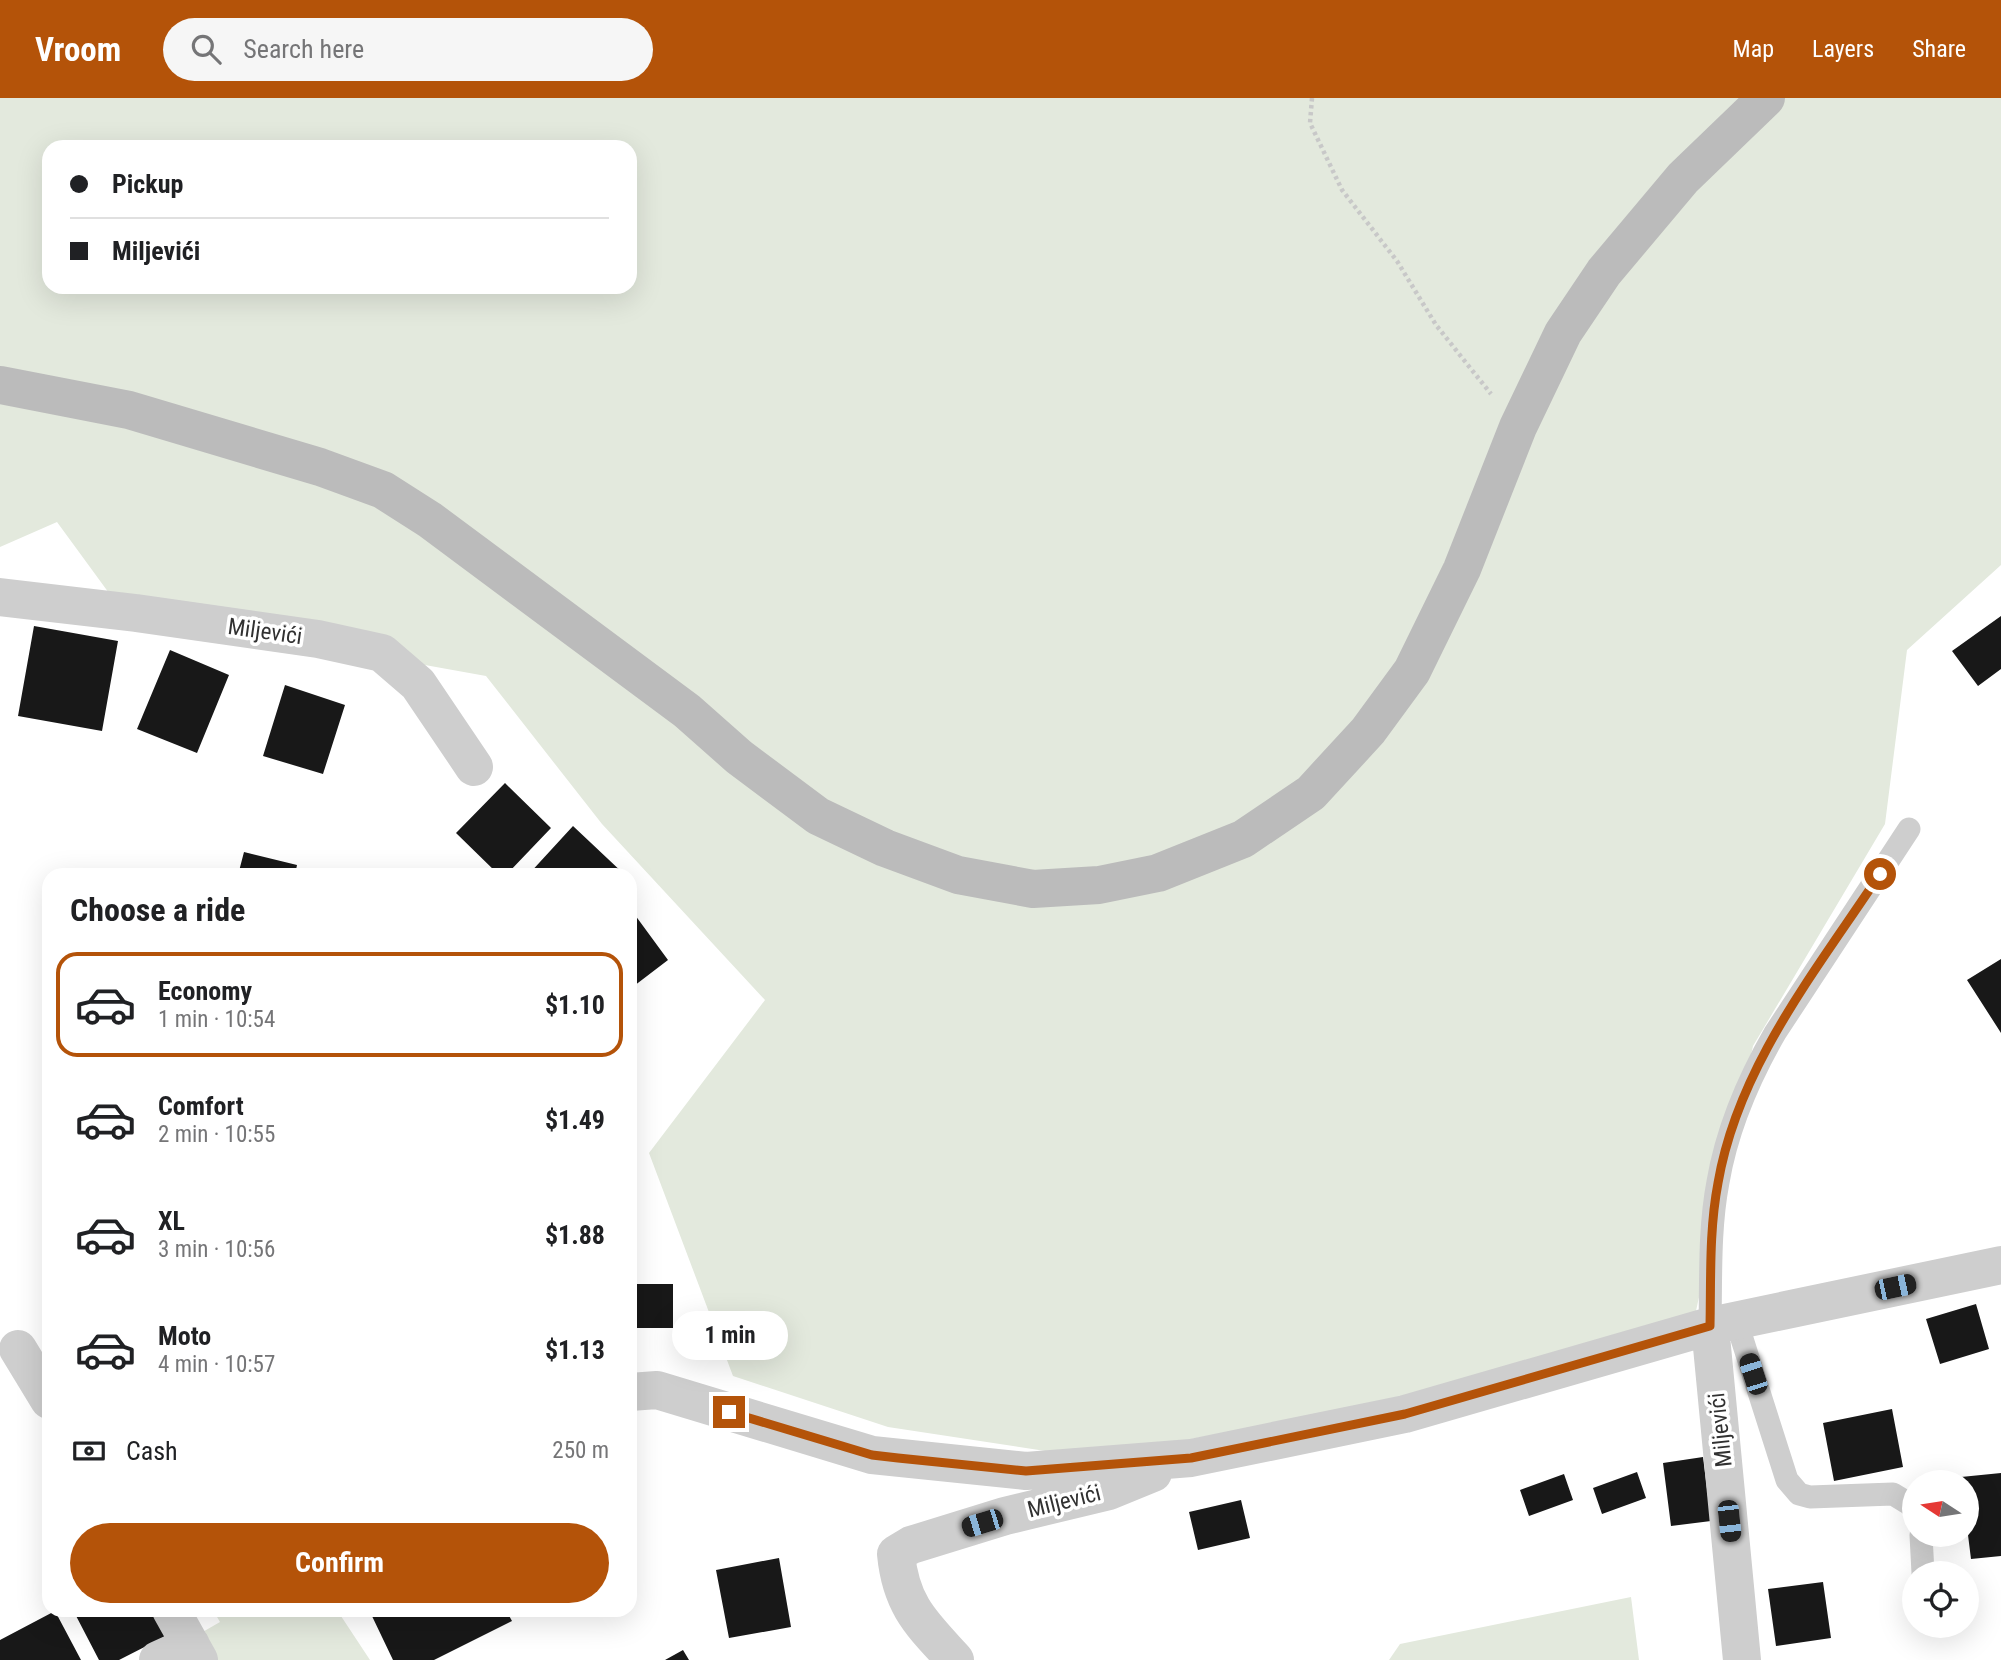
<!DOCTYPE html>
<meta charset="utf-8">
<style>
body{margin:0;font-family:"Roboto Condensed",sans-serif;background:#f6f6f6;color:#202124;height:100vh;display:flex;flex-direction:column;font-size:26px;white-space:nowrap}
*{box-sizing:border-box;margin:0}
p{font-size:23px;color:#757577}
.icon{flex:none;width:38px;height:38px;fill:none;stroke:currentColor;stroke-width:2;stroke-linecap:round;stroke-linejoin:round}
.map{position:relative;flex:1;overflow:hidden}
.drawer{position:absolute;left:42px;top:770px;width:595px;height:749px;display:flex;flex-direction:column;background:#fff;border-radius:21px;box-shadow:0 7px 28px #0002}
.drawer>*{flex:none}
.hud{position:absolute;left:42px;top:42px;width:595px;height:154px;border-radius:21px;box-shadow:0 7px 28px #0002;display:grid;align-content:center;height:154px;padding:0 28px;background:#fff}
.needle{width:46px;rotate:282deg}
.tools{position:absolute;left:1902px;top:1372px;display:grid;gap:14px}
.tools a{display:grid;place-items:center;width:77px;height:77px;border-radius:50%;background:#fff;box-shadow:0 7px 28px #0002;font-size:35px}
.end{position:absolute;width:32px;height:32px;margin:-16px;border:9px solid #b45309;background:#fff;box-shadow:0 0 0 4px #fff}
.from{border-radius:50%}
.bubble{position:absolute;height:49px;border-radius:24px;background:#fff;box-shadow:0 7px 28px #0002;font-size:23px;font-weight:700;line-height:49px;text-align:center}
.car{position:absolute;width:21px;height:42px;margin:-21px -10px;border-radius:9px;box-shadow:0 0 5px 2px #0007;background:linear-gradient(#222 24%,#8ab4d8 0 40%,#222 0 76%,#8ab4d8 0 86%,#222 0)}
.hud b{display:flex;align-items:center;gap:24px;height:66px;font-size:26px}
.hud b+b{border-top:2px solid #e0e0e0}
.hud i{width:18px;height:18px;background:#202124}
ul{padding:0;list-style:none}
li{display:flex;align-items:center;gap:21px;height:105px;margin:0 14px 10px;padding:0 14px;border:4px solid transparent;border-radius:21px}
li div{flex:1}
li b{display:block;font-size:26px}
li em{font-style:normal;font-weight:700}
li.current{border-color:#b45309}
li>.icon{width:63px;height:63px;stroke-width:1.5}
h2{padding:0 28px;font-size:32px;line-height:84px}
.pay{display:flex;align-items:center;gap:18px;height:77px;padding:0 28px;font-size:26px}
.pay p{margin-inline-start:auto}
.button{display:flex;gap:14px;margin-top:auto;padding:14px 28px}
.button a{flex:1;height:80px;border-radius:42px;background:#b45309;color:#fff;font-size:28px;font-weight:700;line-height:80px;text-align:center}
header{display:flex;align-items:center;gap:42px;box-sizing:border-box;height:98px;padding:0 35px;background:#b45309;color:#fff}
header strong{font-size:33px}
nav{display:flex;gap:38px;margin-inline-start:auto;font-size:24px}
.search{width:490px;height:63px;background:#f6f6f6;display:flex;align-items:center;gap:18px;box-sizing:border-box;padding:0 24px;border-radius:38px;color:#757577;font-size:26px}
.map>svg:first-child{display:block}
</style>
<header>
<strong>Vroom</strong>
<div class="search"><svg class="icon" aria-label="search" viewBox="0 0 24 24"><circle cx="10" cy="10" r="6"/><path d="M15 15l6 6"/></svg>Search here</div>
<nav><a>Map</a><a>Layers</a><a>Share</a></nav>
</header>
<div class="map">
<svg width="2001" height="1562" viewBox="0 0 2001 1562">
<rect width="100%" height="100%" fill="#fff"/>
<!-- green -->
<path fill="#e3e9dd" fill-rule="evenodd" d="M0 0H2001V467L1907 552 1885 726 1753 948 1696 1213 1397 1302 1091 1360 888 1329 733 1278 649 1055 765 902 602 726 486 578 325 549 125 517 57 424 0 449ZM49 49H630V189H49Z
M1631 1499 1639 1562H1389L1400 1546Z
M213 1512H337L370 1562H154L220 1524Z"/>
<!-- building -->
<path fill="#181818" d="M2001 518V571L1978 588 1952 553Z
M34 528 118 543 102 633 18 618Z
M170 552 229 577 197 655 137 631Z
M285 587 345 607 323 676 263 658Z
M505 685 551 730 506 777H499L456 735Z
M573 728 625 777H528Z
M244 754 297 767 295 777H238Z
M635 817 668 862 630 891V822Z
M2001 861V935L1967 882Z
M630 1186H673V1230H630Z
M1976 1206 1989 1251 1940 1266 1926 1221Z
M1892 1311 1903 1369 1834 1383 1823 1325Z
M1703 1359 1711 1423 1671 1428 1663 1365Z
M1637 1374 1646 1400 1602 1416 1593 1390Z
M2001 1375V1458L1971 1461 1967 1429V1384H1962L1961 1379Z
M1564 1376 1573 1402 1529 1418 1520 1392Z
M1241 1402 1250 1440 1198 1452 1189 1414Z
M779 1460 791 1529 729 1540 716 1472Z
M1823 1484 1831 1540 1776 1548 1768 1491Z
M73 1512H153L166 1538 119 1562H99Z
M379 1512H506L512 1523 434 1562H393L371 1516Z
M55 1513 81 1562H0V1542Z
M683 1552 689 1562H665Z"/>
<g fill="none" stroke-linecap="round" stroke-linejoin="round">
<!-- path -->
<path stroke="#c8c8c8" stroke-width="4.5" stroke-dasharray="3.5 3.5" stroke-linecap="butt" d="M1312 0 1310 25 1342 92 1397 163 1436 227 1491 296"/>
<!-- service -->
<path stroke="#cecece" stroke-width="23" d="M1736 1222 1787 1382 1799 1396 1810 1399 1893 1396 1911 1407 1914 1412
M1710 1228C1711 1180 1709 1131 1718 1084 1727 1031 1748 982 1775 935L1909 731
M1921 1437 1923 1475"/>
<!-- minor -->
<path stroke="#cecece" stroke-width="38" d="M0 499 136 515 318 541 382 555 418 586 474 669
M1710 1228 1742 1562
M18 1251 49 1302
M630 1294 657 1292 872 1357 1026 1373 1191 1360 1405 1316 1710 1228 2001 1167
M171 1512 199 1562
M158 1562 191 1547
M955 1562C922 1526 901 1508 896 1456L911 1447 1005 1418 1109 1393 1153 1375"/>
<!-- secondary -->
<path stroke="#bbb" stroke-width="38" d="M0 287 129 312 320 369 383 392 430 422 687 613 739 659 818 718 885 750 958 777 1033 791 1099 787 1158 775 1243 741 1311 695 1368 633 1412 573 1462 471 1518 329 1563 235 1604 174 1683 80 1766 0"/>
</g>
<g fill="none" stroke-linecap="round" stroke-linejoin="round">
<!-- route -->
<path stroke="#b45309" stroke-width="9" d="M729 1314 872 1357 898 1360 1026 1373 1191 1360 1405 1316 1710 1228C1711 1181 1709 1132 1718 1085 1738 968 1816 873 1880 776"/>
</g>
<g text-anchor="middle" stroke-width="7" stroke-linejoin="round" paint-order="stroke">
<!-- street labels -->
<g font-size="23" fill="#313131" stroke="#fff">
<text transform="translate(265 533) rotate(8)" y="8">Miljevići</text>
<text transform="translate(1720 1332) rotate(-96)" y="8">Miljevići</text>
<text transform="translate(1064 1403) rotate(-14)" y="8">Miljevići</text>
</g>
</g>
</svg>
<div class="tools">
<a><svg class="needle" viewBox="-14 -14 28 28"><path d="M0-13l5 13h-10z" fill="#e53935"/><path d="M0 13l5-13h-10z" fill="#757577"/></svg></a>
<a><svg class="icon" aria-label="locate" viewBox="0 0 24 24"><circle cx="12" cy="12" r="6"/><path d="M12 2v4M12 18v4M2 12h4M18 12h4"/></svg></a>
</div>
<i class="end from" style="left:1880px;top:776px"></i>
<i class="end" style="left:729px;top:1314px"></i>
<div class="bubble" style="left:672px;top:1213px;width:116px">1 min</div>
<i class="car" style="left:1895px;top:1189px;rotate:78deg"></i>
<i class="car" style="left:1753px;top:1276px;rotate:342deg"></i>
<i class="car" style="left:1729px;top:1423px;rotate:174deg"></i>
<i class="car" style="left:982px;top:1425px;rotate:253deg"></i>
<div class="hud">
<b><i class="from"></i>Pickup</b>
<b><i></i>Miljevići</b>
</div>
<section class="drawer">
<h2>Choose a ride</h2>
<ul>
<li class="current"><svg class="icon" aria-label="car" viewBox="0 0 24 24"><path d="M5 17H2v-5l4-1 3-4h7l3 4 3 1v5h-3M9 17h6M6 11h13"/><circle cx="7" cy="17" r="2"/><circle cx="17" cy="17" r="2"/></svg><div><b>Economy</b><p>1 min · 10:54</p></div><em>$1.10</em></li>
<li><svg class="icon" aria-label="car" viewBox="0 0 24 24"><path d="M5 17H2v-5l4-1 3-4h7l3 4 3 1v5h-3M9 17h6M6 11h13"/><circle cx="7" cy="17" r="2"/><circle cx="17" cy="17" r="2"/></svg><div><b>Comfort</b><p>2 min · 10:55</p></div><em>$1.49</em></li>
<li><svg class="icon" aria-label="car" viewBox="0 0 24 24"><path d="M5 17H2v-5l4-1 3-4h7l3 4 3 1v5h-3M9 17h6M6 11h13"/><circle cx="7" cy="17" r="2"/><circle cx="17" cy="17" r="2"/></svg><div><b>XL</b><p>3 min · 10:56</p></div><em>$1.88</em></li>
<li><svg class="icon" aria-label="car" viewBox="0 0 24 24"><path d="M5 17H2v-5l4-1 3-4h7l3 4 3 1v5h-3M9 17h6M6 11h13"/><circle cx="7" cy="17" r="2"/><circle cx="17" cy="17" r="2"/></svg><div><b>Moto</b><p>4 min · 10:57</p></div><em>$1.13</em></li>
</ul>
<div class="pay"><svg class="icon" aria-label="cash" viewBox="0 0 24 24"><path d="M3 7h18v10H3z"/><circle cx="12" cy="12" r="2"/></svg>Cash<p>250 m</p></div>
<div class="button"><a>Confirm</a></div>
</section>
</div>
